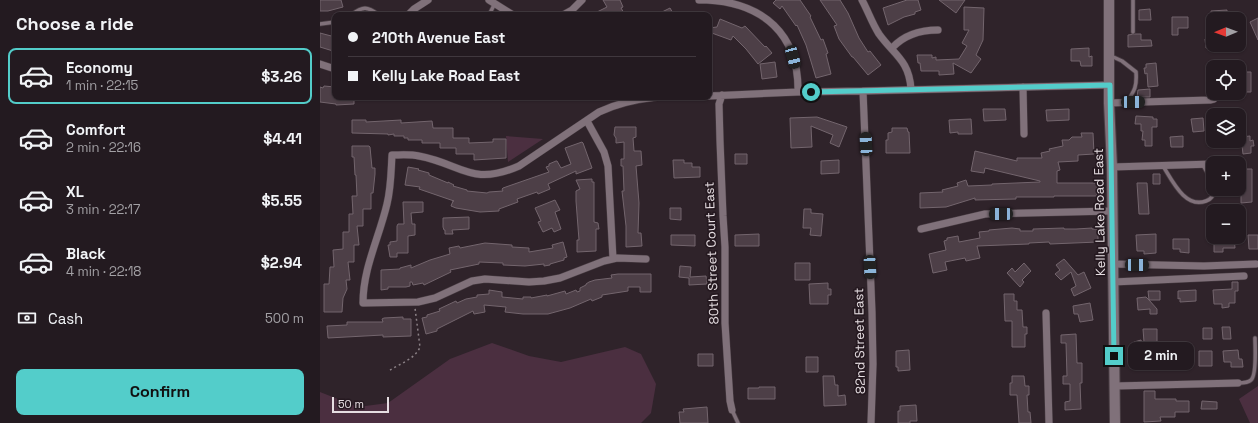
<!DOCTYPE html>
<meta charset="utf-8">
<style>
body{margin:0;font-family:"Space Grotesk",sans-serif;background:#2f272d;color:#f1f3f6;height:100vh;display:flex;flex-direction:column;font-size:15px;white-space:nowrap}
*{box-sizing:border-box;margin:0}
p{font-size:13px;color:#a3a1a5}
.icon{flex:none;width:22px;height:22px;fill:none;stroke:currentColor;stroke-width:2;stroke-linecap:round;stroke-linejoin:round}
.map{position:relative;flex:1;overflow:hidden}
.details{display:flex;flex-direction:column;background:#231a20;width:320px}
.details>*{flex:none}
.banner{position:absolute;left:12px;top:12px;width:380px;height:88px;border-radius:8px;box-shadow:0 1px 3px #0004,0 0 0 1px #40383e;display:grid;align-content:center;height:88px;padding:0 16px;background:#231a20}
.needle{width:26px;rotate:269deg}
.fabs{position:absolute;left:886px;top:12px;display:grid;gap:8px}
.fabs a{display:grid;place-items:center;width:40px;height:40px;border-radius:8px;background:#231a20;box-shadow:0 1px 3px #0004,0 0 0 1px #40383e;font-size:20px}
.scale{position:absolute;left:12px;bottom:10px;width:57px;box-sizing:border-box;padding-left:4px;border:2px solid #e6dee2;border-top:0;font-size:11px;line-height:14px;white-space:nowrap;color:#e6dee2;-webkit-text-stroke:3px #251920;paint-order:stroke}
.end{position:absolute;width:18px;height:18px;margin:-9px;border:5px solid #53cdca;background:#111;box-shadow:0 0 0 2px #111}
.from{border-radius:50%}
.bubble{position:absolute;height:28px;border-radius:8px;background:#231a20;box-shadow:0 1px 3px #0004,0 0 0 1px #40383e;font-size:13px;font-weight:700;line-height:28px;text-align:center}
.car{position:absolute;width:12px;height:24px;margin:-12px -6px;border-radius:5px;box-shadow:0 0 3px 1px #0007;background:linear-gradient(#222 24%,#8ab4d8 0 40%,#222 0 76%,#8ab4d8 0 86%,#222 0)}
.banner b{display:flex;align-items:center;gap:14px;height:38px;font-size:15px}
.banner b+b{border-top:1px solid #40383e}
.banner i{width:10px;height:10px;background:#f1f3f6}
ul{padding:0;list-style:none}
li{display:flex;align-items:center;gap:12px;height:56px;margin:0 8px 6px;padding:0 8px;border:2px solid transparent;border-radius:8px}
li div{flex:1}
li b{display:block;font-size:15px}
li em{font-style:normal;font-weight:700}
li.on{border-color:#53cdca}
li>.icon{width:36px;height:36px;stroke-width:1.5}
h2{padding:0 16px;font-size:18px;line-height:48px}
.pay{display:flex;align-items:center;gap:10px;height:44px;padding:0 16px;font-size:15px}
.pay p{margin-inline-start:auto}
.primary-button{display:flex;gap:8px;margin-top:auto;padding:8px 16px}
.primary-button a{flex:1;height:46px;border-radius:8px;background:#53cdca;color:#111;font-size:16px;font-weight:700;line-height:46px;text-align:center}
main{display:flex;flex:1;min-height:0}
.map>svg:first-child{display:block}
</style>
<main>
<section class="details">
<h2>Choose a ride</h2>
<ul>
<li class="on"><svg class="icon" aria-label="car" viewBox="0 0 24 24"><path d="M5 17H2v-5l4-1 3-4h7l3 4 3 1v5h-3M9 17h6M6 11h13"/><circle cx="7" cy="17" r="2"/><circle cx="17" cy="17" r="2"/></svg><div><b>Economy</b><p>1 min · 22:15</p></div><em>$3.26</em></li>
<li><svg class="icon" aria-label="car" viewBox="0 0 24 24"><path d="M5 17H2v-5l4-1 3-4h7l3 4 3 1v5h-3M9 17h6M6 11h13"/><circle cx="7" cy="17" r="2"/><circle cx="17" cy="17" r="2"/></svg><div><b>Comfort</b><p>2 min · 22:16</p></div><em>$4.41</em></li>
<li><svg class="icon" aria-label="car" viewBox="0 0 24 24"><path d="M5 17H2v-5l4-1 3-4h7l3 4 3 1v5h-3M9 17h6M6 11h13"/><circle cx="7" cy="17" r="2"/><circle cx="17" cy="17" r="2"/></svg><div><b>XL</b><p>3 min · 22:17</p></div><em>$5.55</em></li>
<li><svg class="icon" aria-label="car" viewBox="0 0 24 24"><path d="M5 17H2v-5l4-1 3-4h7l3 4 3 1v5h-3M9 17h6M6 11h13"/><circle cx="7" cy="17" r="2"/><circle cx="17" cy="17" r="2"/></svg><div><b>Black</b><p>4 min · 22:18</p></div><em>$2.94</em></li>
</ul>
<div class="pay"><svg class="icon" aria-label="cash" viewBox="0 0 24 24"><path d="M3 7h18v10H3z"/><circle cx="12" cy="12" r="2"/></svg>Cash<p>500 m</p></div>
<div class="primary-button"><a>Confirm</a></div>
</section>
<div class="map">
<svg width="938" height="423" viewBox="0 0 938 423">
<rect width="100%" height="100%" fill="#2f232a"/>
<!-- green -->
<path fill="#4b2f40" d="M186 136 223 139 188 162Z
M172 343 209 356 241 362 305 347 321 354 336 384 331 413 321 423H0V392L38 407 68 403 130 359Z
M938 386V423H930L919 399Z"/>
<!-- building -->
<path fill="#4d3f47" stroke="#73656d" d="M0 0H21L23 7 8 11H0Z
M283 0H300L303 7 301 8 304 13 300 15H271L287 7Z
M456 0H480L491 16 490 17 501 40 503 39 508 53 506 54 511 74 496 78 486 45 477 25 476 26 462 6 460 9 453 3Z
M500 0H520L528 13 539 38 548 52 550 51 561 65 548 75 533 57H532L519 39 514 26 517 25Z
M587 0H598L601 10 595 12V14L584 17 568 25 563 8Z
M619 0H645L636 13Z
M644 7 664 8 663 40 656 55 661 59 651 73 633 63 634 74 619 75V71H601L600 63H598L597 55H612V58L616 57V60L639 59 647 46 642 43 649 30H644Z
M350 8 354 15H336Z
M830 9 831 20H819V10Z
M907 10V19H892L891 11Z
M852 17H868V28H858V35H852Z
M938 18V40L930 22Z
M400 19 422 28 425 26 445 47 446 46 452 53 438 64 426 49 413 36 411 40 389 32V28L397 27Z
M0 33 15 37 13 51 0 47Z
M815 34H821V40H831L832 46 808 47V35Z
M885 39H893V47L886 48Z
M769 48V57L772 56V66H761L760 61H751V49Z
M455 62 457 77 442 79 440 64Z
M836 63 838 86 828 87 827 73 825 74 824 68H826V64Z
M919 72H931V92H919Z
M4 86 15 87V97H34V104L16 105V104L0 102V87L3 88Z
M830 89V97H817L818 90Z
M663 109H685L686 120 664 121Z
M749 109V120L727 121 726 110Z
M816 116 833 117V119H837V127H832V146H825V140H822L823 131H821V124H815Z
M497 117 527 127 519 147 510 143 513 135 491 126 492 147 471 148 470 118Z
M883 118 884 131 873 132 871 119Z
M651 119 652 134H638V132L630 133 629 120Z
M32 120H46V122L81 120V123L112 121 113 128H133V138H149V143L173 142V139H186V158L154 160V154H136V148H120V143H102V140H88V138H84V136H74V134L68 135V134L32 133Z
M295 127H316V137L313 138 314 151H321L322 165 316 166 319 203 318 233H321L322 246 306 247V226L302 191H304L303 166H301V159H304V142L296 143V138L294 135Z
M572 128H587L588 132H589L590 153H566V140H568V133L572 132Z
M761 133H773L774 154 758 155V161L738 162 740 170 737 171V183H777V196H734V197H696V199L655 200V198L626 207 600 208V193L623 192 622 190 638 186 637 183 646 180 648 186 672 185V184L720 182V181L665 168 664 173 651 171 655 151 697 161V158H722L721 153 730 151 729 149 743 146 742 140H749L752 137H762Z
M863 136V147H851L850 137Z
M930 136V141L933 140 934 146H931V153L923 154 921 137Z
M262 142 263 143 272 168 256 174V171L228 184 230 189 218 194 217 192 197 199 198 202 179 209V211L160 212 136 208 131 206 133 201H134L99 189 100 187 85 185 88 167 99 169 98 170 109 173V175L128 183V182L134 185 133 186 147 190V191L167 193 169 192 183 191 182 189 183 188 229 172 226 167 229 166V164L236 161H237L241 168 251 164 245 148Z
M32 146H49L50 147 52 168H55V174L53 193H51V209H43V226H37L39 245H34V262H28L30 280H26L27 289 23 298 22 312H4V284H9L10 267H14L13 250 23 249V232H29V214H33L32 196H37L36 175H35L34 157H32Z
M415 154H427V164H415Z
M353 160H364V163H372V167H380V177L354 178Z
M519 160V173L501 174V161Z
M921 169H932V202L921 203V193H919V182H921Z
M833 174H840V184H833Z
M272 179V182H274V222L278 223 279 229H276V251L257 252V240H259L256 201V191L260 189 256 180Z
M817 183H827L829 214H819Z
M235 200 240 210 235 212 241 229 234 232 232 228 223 232 218 222 221 221 215 208Z
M83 202H103V212L91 213 92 224H95V235L88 236V253H77V257H70L68 245H70V242L77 241V226L78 224H84Z
M350 208H361V220L350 219Z
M484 209H491V213L503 214 501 236 490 235 491 228H483Z
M149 217V229L132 230 133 234H125V230H124L123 227V218Z
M692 228 700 229V231H713V229L744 228V229H756L772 228V229H778V242L730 244 729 242 709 243V244L657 246 660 258 646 261 645 258 625 262 627 270 613 273 609 254 626 250 624 241 627 240V238L638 236 639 242 660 238 659 232 669 231V230Z
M439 234V246H415V235Z
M836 234V253L824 254V251H817L816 235Z
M351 235H375V246L351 245Z
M928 235H938V249H929Z
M894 237H914L915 248H903V252H894Z
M853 239H869V253L860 252V249H853Z
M243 242 247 257 244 258V260L230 264V265L224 266V264L205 266 183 265V263L159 262V264L130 270 131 272 104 285 103 283 93 285 92 282H90V286L86 287H68V289L61 290V270L80 269V268L91 265V268L110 260 130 254 129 248 139 246 140 248 165 243 192 245V247L209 248V252L233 248 232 245Z
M744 259 758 275 764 272 771 288 754 296 751 289 756 286 751 272 741 280 735 274 740 270 736 265Z
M475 263H490V280H475Z
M704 263 711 271 702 280 704 282 700 287 687 273 692 268 695 272Z
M360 266 371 267 370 277 386 276 387 284 369 285V278L359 277Z
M298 274H331V292H320V287H308V291L282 295V297L272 301 271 299 250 308 228 314H203L185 312 186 307 164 305 165 312 154 314 153 311 117 329V331L106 334 102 318 107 317V315L120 311 119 309 136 301 137 303 146 299 157 297V295L169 294V290L182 292V297L203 299V297H211V298L227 295V296L245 291 246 294 256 290 257 292 260 291V288L266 285V284L269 282 275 280 292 278 291 275Z
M912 282H918V291H915V303H909V307L902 308V304H894L893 290 912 289Z
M508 283V289H511V295H508V304H490L489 284Z
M876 290V301L860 302V298L858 299V291Z
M828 291H840V300H829L837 309V314H830V309L818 310 817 298 826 297 829 300Z
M684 294H694V301H697V310H702L703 327H707V334H705V347H692V321H685Z
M770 303 773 320 760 322 758 314H754L753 306Z
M83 317V319H91V336L63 337V335L8 338 7 326 27 325V322H63L62 319 64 318Z
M902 327H910L911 339H903Z
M883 328H892V339H883Z
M823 329H837V342H824Z
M756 334 757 363H762V383H760L761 409 745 410V402L750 401V384H743V376H747L746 343H741V335Z
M821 340 824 350V367H816V351L814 342Z
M589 350 590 370 578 371V367H576V351Z
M918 350 919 359H922L923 367H911V362H904L903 351Z
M879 351H892V366H879Z
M860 352V356H868V365H844V353Z
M378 354H393V366H378Z
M486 357H498V372H486Z
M503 376H514L515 385H518V396L525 395 526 405 504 406Z
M692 376H704L705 386H709V395H707L708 412H710L711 423H699L697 395H690V383H692Z
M439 387H455V399H428V388H439Z
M824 391H835V399H856V401H869V412H855V417H840L841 421 824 422Z
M882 401 897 402V409H881Z
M596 405 597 421H590V423H578V411H580V406Z
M387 407 388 423H360L359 412H364L363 409Z"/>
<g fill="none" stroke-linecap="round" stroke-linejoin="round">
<!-- lane casing -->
<g stroke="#493e44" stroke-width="5">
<path id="lane" d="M813 0V32
M31 15C43 6 47 6 59 15
M169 15 175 3
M0 24 15 22
M791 56 802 61 816 72C817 86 815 90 807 102
M883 165 893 183
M843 166C852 180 865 209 886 201 892 199 894 195 894 189
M918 383C922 383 928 383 931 380 937 375 935 346 935 338
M412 410 418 423"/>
</g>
<!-- street casing -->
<g stroke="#493e44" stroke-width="8">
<path id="street" d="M169 0 193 15
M379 0H386
M387 0C443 3 479 34 478 92
M542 0C548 11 552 23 559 34 574 55 589 60 591 89
M88 15 94 9 108 0
M243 15 252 10 262 0
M572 48C584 35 600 30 618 30
M0 64 15 69
M703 87 704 134
M543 91 552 312 553 364 551 423
M402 95 399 104 400 141 403 216 405 247V323L410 401 412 410
M389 96 478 92 543 91 790 85
M789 103 890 100 894 99 897 93
M267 121 284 152 288 166 293 259
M792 167 893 164
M601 229 665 214 792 211
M326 259 297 258 284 261 240 278 224 281 209 282 165 279 152 281 115 298 98 302 43 303C43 268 59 238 67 204 71 188 71 172 72 155 80 155 90 154 99 156 142 164 151 187 199 166L279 112C298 103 317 99 337 97
M793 264 884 266 936 264
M793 282 924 276
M726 313 729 423
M795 386 918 383"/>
</g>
<!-- secondary casing -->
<g stroke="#493e44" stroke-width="12">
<path id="secondary" d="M789 0V103L792 167 795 423"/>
</g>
<!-- path -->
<path stroke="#8b8186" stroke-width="1.5" stroke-dasharray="2 3" stroke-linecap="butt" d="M70 370C80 364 96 358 100 347L95 308"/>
<!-- lane -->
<use href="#lane" stroke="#80717a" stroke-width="3.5"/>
<!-- street -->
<use href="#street" stroke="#80717a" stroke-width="7"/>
<!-- secondary -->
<use href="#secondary" stroke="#80717a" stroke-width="10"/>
</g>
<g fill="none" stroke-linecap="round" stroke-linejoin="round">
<!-- route -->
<path stroke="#53cdca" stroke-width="5" d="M491 92 790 85 794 356"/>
</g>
<g text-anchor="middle" stroke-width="3.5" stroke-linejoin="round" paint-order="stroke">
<!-- street labels -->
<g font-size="13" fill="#e6dee2" stroke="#251920">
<text transform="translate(779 212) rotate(-91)" y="5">Kelly Lake Road East</text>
<text transform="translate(391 253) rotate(-92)" y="5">80th Street Court East</text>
<text transform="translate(539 341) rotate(-91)" y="5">82nd Street East</text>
</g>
</g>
</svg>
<div class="fabs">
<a><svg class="needle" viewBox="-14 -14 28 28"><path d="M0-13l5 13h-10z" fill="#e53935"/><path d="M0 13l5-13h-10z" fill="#a3a1a5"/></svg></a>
<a><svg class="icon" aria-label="locate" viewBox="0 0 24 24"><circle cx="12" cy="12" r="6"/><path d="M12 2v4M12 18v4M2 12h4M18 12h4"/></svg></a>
<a><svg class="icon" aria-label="layers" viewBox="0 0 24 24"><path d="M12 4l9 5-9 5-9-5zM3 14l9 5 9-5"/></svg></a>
<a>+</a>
<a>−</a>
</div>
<div class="scale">50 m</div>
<i class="end from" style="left:491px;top:92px"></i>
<i class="end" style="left:794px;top:356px"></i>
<div class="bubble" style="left:808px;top:342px;width:66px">2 min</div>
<i class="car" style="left:473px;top:57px;rotate:165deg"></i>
<i class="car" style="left:813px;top:102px;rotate:89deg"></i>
<i class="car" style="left:546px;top:144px;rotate:357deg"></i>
<i class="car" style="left:681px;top:214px;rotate:269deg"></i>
<i class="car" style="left:817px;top:265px;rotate:91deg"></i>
<i class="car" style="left:550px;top:267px;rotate:177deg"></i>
<div class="banner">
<b><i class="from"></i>210th Avenue East</b>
<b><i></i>Kelly Lake Road East</b>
</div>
</div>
</main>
